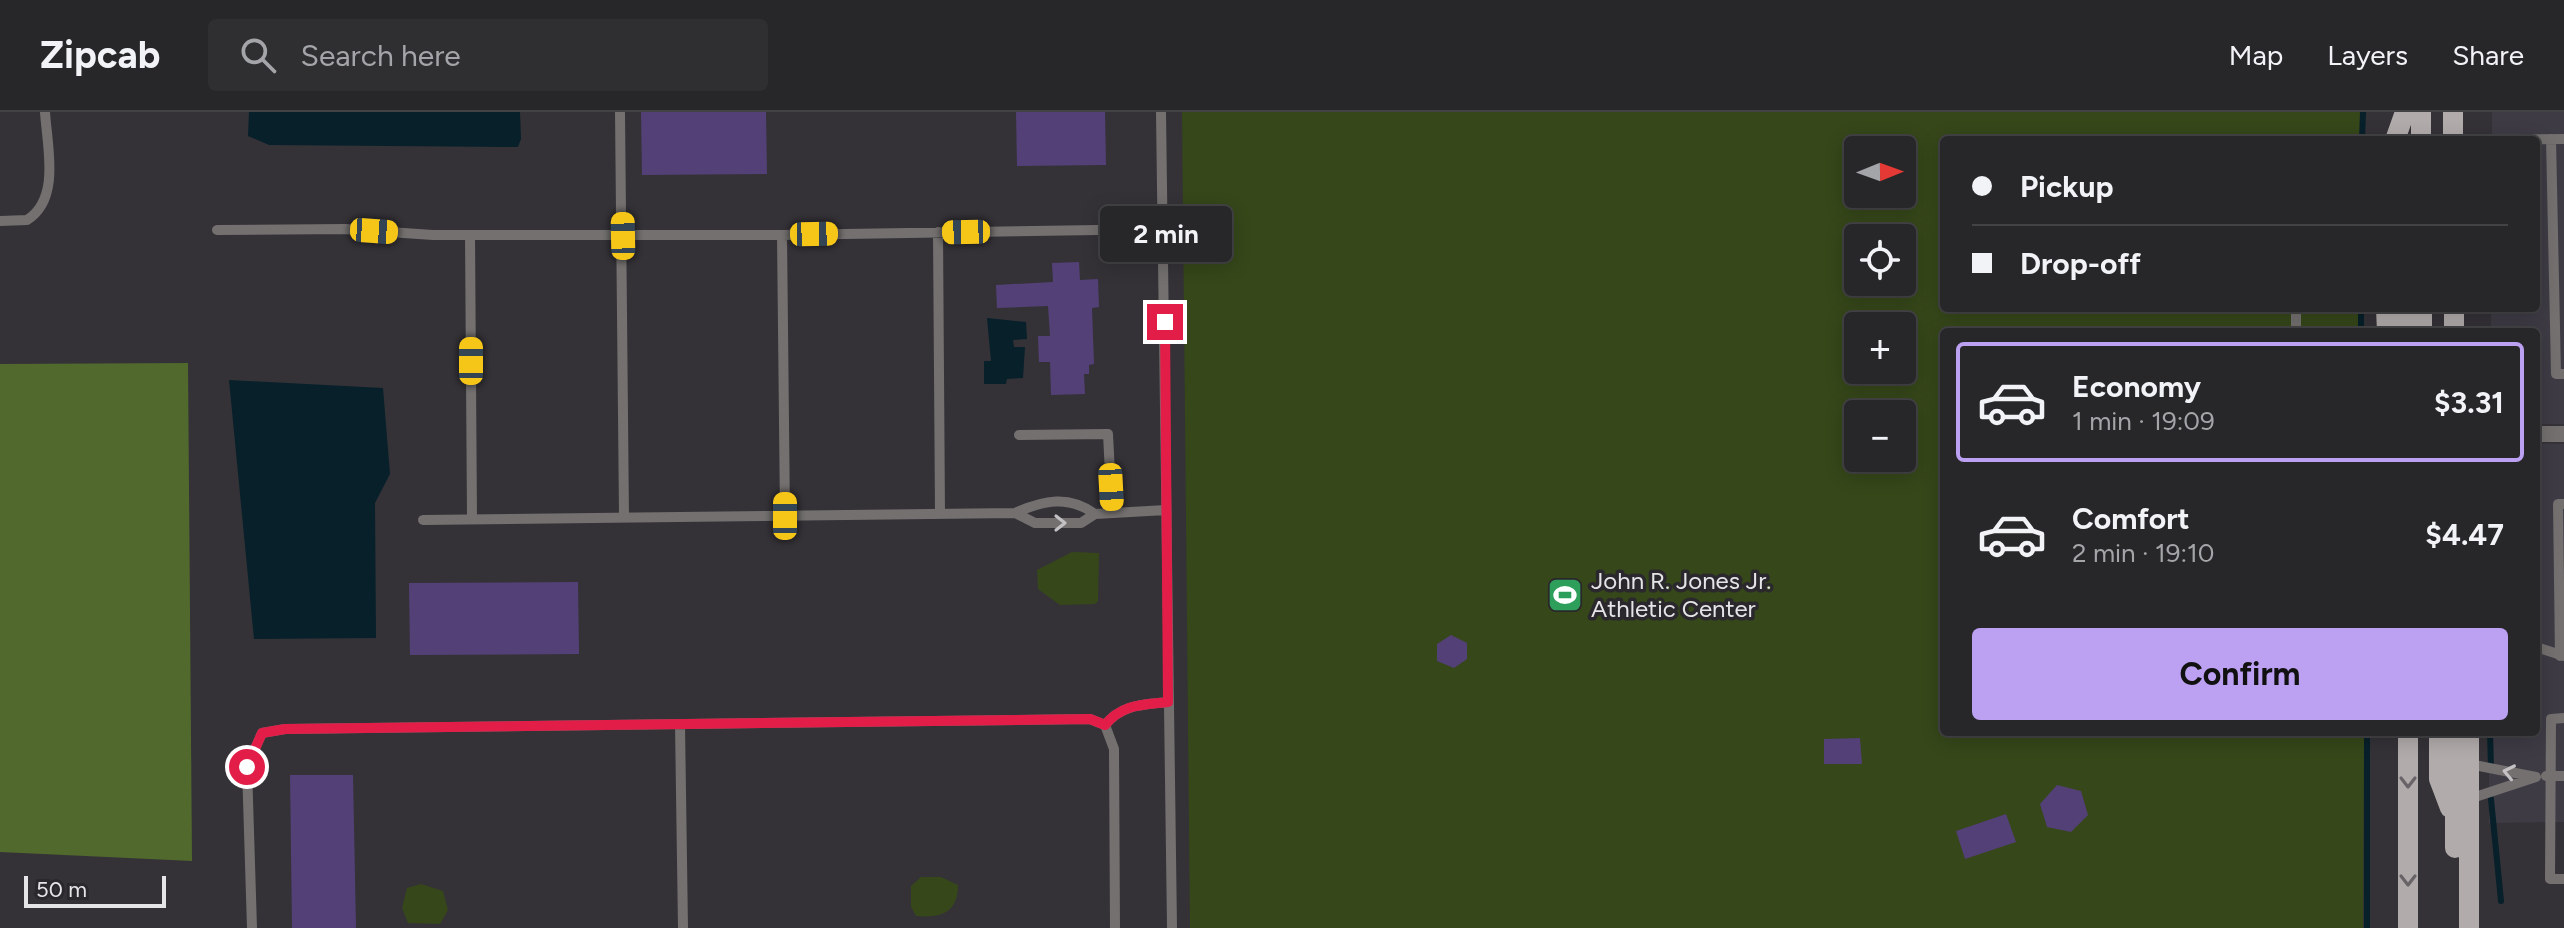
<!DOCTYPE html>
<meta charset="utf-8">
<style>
body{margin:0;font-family:Figtree,sans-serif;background:#2f2e31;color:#f1f3f6;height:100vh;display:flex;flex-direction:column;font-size:30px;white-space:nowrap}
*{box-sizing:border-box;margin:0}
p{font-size:26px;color:#a4a5a8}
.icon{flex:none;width:44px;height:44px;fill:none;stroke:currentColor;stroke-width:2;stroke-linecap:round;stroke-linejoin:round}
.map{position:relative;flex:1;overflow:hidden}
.side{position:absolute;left:1940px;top:216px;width:600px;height:408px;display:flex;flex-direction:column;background:#272629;border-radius:8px;box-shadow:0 4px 20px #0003,0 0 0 2px #434346}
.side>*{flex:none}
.top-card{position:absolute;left:1940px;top:24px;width:600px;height:176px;border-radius:8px;box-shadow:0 4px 20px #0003,0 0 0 2px #434346;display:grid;align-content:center;height:176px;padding:0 32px;background:#272629}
.needle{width:52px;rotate:89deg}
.fabs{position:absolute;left:1844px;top:24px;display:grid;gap:16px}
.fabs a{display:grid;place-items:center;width:72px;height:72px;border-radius:8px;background:#272629;box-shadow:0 4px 20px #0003,0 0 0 2px #434346;font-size:40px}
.scale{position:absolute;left:24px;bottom:20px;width:142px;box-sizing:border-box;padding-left:8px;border:4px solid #e5e4e7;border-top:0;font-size:22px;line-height:28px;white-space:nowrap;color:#e5e4e7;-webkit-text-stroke:6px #2a282d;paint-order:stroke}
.end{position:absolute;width:36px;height:36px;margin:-18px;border:10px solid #e11d48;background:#fff;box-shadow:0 0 0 4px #fff}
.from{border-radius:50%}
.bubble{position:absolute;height:56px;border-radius:8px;background:#272629;box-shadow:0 4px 20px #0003,0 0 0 2px #434346;font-size:26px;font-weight:700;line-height:56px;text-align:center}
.car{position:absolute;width:24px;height:48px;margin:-24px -12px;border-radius:10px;box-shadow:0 0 6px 2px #0007;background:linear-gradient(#f5c518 24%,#345 0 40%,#f5c518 0 76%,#345 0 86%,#f5c518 0)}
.top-card b{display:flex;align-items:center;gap:28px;height:76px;font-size:30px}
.top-card b+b{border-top:2px solid #434346}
.top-card i{width:20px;height:20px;background:#f1f3f6}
ul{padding:14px 0 0;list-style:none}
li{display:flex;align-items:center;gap:24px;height:120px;margin:0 16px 12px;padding:0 16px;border:4px solid transparent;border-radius:8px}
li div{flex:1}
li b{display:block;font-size:30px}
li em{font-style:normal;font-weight:700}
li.current{border-color:#bca0f2}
li>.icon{width:72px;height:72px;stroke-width:1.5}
.button{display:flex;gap:16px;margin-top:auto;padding:16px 32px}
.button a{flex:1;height:92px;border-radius:8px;background:#bca0f2;color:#111;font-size:32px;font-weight:700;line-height:92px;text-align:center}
header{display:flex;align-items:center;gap:48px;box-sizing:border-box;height:112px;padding:0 40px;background:#272629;border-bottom:2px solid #434346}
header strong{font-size:38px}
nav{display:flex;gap:44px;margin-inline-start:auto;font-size:28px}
.search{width:560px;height:72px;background:#2f2e31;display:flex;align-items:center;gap:20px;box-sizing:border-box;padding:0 28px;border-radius:8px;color:#a4a5a8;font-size:30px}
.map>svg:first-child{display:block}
</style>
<header>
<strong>Zipcab</strong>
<div class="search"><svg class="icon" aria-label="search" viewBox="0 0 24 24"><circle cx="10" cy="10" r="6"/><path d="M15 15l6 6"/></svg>Search here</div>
<nav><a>Map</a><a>Layers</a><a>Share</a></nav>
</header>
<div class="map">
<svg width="2564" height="816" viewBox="0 0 2564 816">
<rect width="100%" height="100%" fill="#343237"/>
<!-- built -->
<path fill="#3e3b45" d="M2492 0H2564V312H2536V220H2491V196H2536V28H2492Z
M2536 331 2564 332V710L2489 711V620H2536Z"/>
<!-- green -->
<path fill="#36471a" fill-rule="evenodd" d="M1182 0H2364V28H1944V196H2364V220H1944V620H2364L2363 816H1190ZM1858 38H1902V82H1858ZM1858 126H1902V170H1858ZM1858 214H1902V258H1858ZM1858 302H1902V346H1858Z
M1072 440 1099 441 1098 489 1095 492 1060 493 1038 477 1037 458Z
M921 765H941L958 773C958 801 941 806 916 804L911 795V774Z
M421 772 443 779 448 798 440 812 408 811 402 796 407 776Z"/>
<!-- forest -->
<path fill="#51692d" d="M188 251 192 749 0 740V252Z"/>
<!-- water -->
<path fill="#07202a" d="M249 0H520L521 27 518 35 269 33 248 24Z
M987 206 1026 210 1027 227 1013 228 1014 235H1025L1023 266 1007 267 1006 272H984V249H991Z
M229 268 383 276 390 362 375 391 376 526 254 527Z"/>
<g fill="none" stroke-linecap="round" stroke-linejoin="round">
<!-- stream -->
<path stroke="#07202a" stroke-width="6" d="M2362 28 2363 0
M2361 196V220
M2490 620 2491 655
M2491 687 2501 789
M2367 816V620"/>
</g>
<!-- building -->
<path fill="#534077" d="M641 0H766L767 62 642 63Z
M1016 0H1105L1106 53 1017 54Z
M1079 150 1080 168 1098 167 1099 195 1092 196 1094 252 1089 253V262H1084L1085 282 1051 283 1050 250H1039L1038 224H1050L1048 194 997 196 996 173 1053 170 1052 151Z
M578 470 579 542 410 543 409 471Z
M1451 523 1467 531V547L1454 556 1437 549V532Z
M1860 626 1862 652H1824V627Z
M290 663H353L356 816H292Z
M2057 673 2081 679 2088 703 2071 720 2047 715 2040 692Z
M2006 702 2016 730 1965 747 1956 719Z"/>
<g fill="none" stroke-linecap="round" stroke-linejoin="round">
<!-- service -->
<path stroke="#73706f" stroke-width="10" d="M620 0 624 405
M1161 0 1172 816
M2551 27 2556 262H2564
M2487 28 2564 27
M0 109 27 108C61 87 47 34 45 0
M217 118 345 117 433 123H782L785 404
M938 120 940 402
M470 123 472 407
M782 123 1163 117
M2296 196V220
M1019 323 1108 322 1112 401
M1095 402C1069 383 1044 388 1015 401L1035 411H1081L1095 402 1166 398
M423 408 1015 401
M2536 535 2564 544
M2560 544 2558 392H2564
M2564 606 2551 607 2550 767H2564
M680 612 683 816
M1105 613C1122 592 1143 593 1168 590
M2546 664H2564
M2469 687 2536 665 2469 652
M252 816 247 655 262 621 285 617 1090 607 1105 613 1114 637 1115 816"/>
<!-- tertiary -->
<path stroke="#73706f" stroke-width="16" d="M2536 322H2564"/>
<!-- primary -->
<path stroke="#b1acab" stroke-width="20" d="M2421 0V28
M2453 0V28
M2395 28 2405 0
M2386 196 2387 220
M2406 196V220
M2422 196V220
M2454 196V220
M2408 620V816
M2439 620V667L2450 696
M2455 620V736
M2469 816V620"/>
</g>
<!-- one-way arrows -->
<defs><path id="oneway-chevron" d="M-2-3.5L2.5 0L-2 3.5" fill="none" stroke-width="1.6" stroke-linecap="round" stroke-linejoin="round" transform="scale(2)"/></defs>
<g stroke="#c3c1c3">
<use href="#oneway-chevron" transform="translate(1060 411)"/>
<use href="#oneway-chevron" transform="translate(2509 660) rotate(-168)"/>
</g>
<g stroke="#676366">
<use href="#oneway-chevron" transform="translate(2408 670) rotate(90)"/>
<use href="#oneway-chevron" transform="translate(2408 768) rotate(90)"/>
</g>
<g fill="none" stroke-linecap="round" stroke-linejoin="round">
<!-- route -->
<path stroke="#e11d48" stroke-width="10" d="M247 655 262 621 285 617 1090 607 1105 613C1122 592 1142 593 1168 590L1165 210"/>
</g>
<!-- icons -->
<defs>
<g id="stadium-square" transform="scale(1.8)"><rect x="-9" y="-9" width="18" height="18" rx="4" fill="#2e9e5b" stroke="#2a282d"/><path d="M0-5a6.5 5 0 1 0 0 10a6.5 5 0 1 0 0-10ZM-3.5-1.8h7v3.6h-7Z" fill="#fff"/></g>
</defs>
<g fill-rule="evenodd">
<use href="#stadium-square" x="1565" y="483"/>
</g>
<g text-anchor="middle" stroke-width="7" stroke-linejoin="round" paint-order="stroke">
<!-- poi labels -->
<g font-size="24" fill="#e5e4e7" stroke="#2a282d" text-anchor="start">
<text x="1591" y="477">John R. Jones Jr.<tspan x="1591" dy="28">Athletic Center</tspan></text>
</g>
</g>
</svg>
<div class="fabs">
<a><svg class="needle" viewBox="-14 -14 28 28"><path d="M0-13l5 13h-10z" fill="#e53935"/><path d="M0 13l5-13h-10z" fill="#a4a5a8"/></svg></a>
<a><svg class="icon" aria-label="locate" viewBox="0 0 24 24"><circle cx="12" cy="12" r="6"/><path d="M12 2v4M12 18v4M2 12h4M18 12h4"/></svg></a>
<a>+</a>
<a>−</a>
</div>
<div class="scale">50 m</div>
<i class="end from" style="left:247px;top:655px"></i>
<i class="end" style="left:1165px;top:210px"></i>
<div class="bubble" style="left:1100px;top:94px;width:132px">2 min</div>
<i class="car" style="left:374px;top:119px;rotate:94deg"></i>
<i class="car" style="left:966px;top:120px;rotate:269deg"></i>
<i class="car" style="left:814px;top:122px;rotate:89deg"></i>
<i class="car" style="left:623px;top:124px;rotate:359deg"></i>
<i class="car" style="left:471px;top:249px;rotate:0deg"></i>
<i class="car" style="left:1111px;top:375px;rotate:177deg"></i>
<i class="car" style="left:785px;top:404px;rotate:0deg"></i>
<div class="top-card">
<b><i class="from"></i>Pickup</b>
<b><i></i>Drop-off</b>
</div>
<section class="side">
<ul>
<li class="current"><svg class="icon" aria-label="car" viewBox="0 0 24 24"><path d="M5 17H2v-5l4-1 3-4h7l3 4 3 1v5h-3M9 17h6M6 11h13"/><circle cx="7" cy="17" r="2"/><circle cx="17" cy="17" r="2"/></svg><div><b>Economy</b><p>1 min · 19:09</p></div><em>$3.31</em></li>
<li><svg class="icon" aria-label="car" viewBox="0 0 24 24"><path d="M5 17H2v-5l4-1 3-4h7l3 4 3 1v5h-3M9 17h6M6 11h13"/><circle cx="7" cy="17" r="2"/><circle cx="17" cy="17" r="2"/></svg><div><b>Comfort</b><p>2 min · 19:10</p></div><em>$4.47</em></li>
</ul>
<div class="button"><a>Confirm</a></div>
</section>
</div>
